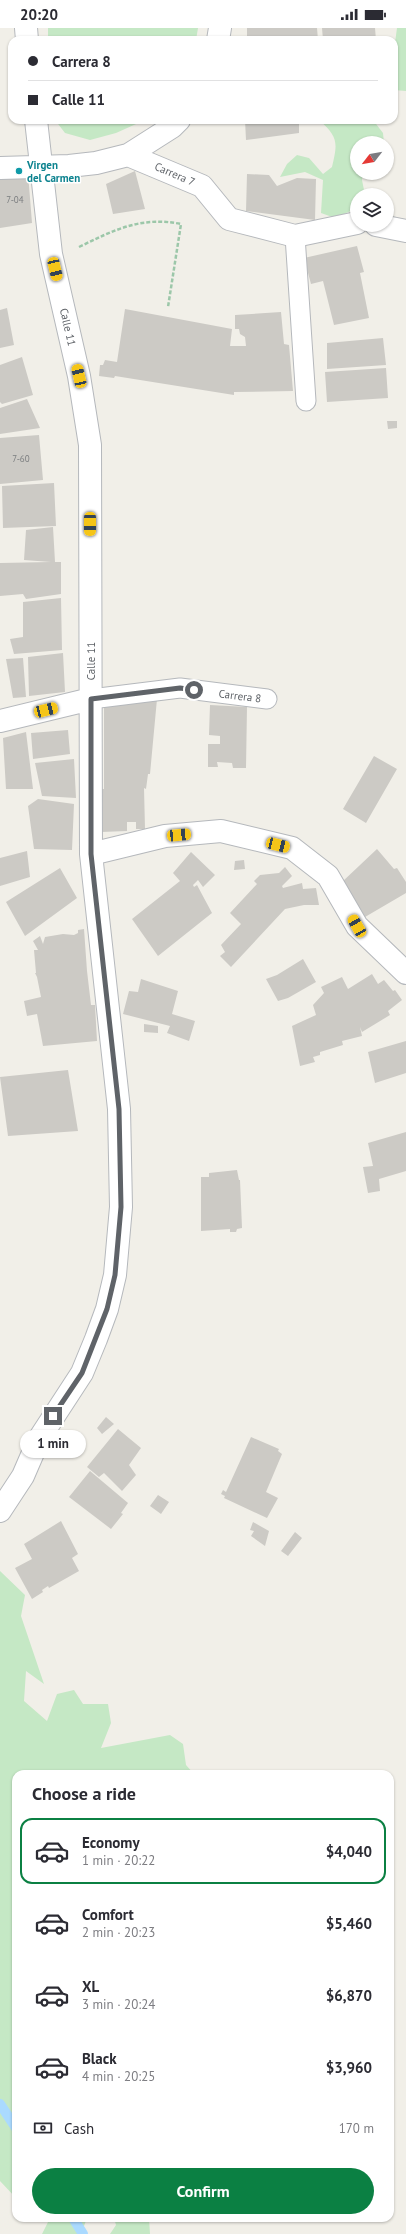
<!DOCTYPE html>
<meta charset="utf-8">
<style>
body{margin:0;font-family:"PT Sans",sans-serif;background:#f7f7f7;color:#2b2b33;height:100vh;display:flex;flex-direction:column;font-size:15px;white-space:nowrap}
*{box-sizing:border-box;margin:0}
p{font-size:13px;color:#7c7c81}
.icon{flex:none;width:22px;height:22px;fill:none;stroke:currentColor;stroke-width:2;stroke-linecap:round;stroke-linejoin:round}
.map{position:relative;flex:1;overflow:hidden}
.panel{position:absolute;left:12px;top:1742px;width:382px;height:452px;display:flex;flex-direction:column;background:#fff;border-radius:12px;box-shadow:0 1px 3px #0004}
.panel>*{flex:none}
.guide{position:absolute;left:8px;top:8px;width:390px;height:88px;border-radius:12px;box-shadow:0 1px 3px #0004;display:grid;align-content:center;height:88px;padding:0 20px;background:#fff}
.needle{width:26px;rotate:239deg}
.buttons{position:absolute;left:350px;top:108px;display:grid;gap:8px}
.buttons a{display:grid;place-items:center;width:44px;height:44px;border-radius:50%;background:#fff;box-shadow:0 1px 3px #0004;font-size:20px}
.end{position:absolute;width:18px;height:18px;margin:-9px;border:5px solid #5f6368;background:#fff;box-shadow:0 0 0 2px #fff}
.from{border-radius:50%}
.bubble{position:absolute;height:28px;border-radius:14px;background:#fff;box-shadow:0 1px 3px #0004;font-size:13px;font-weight:700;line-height:28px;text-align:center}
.car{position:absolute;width:12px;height:24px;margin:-12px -6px;border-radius:5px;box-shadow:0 0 3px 1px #0007;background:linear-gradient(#f5c518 24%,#345 0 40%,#f5c518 0 76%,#345 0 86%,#f5c518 0)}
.guide b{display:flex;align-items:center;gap:14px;height:38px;font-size:15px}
.guide b+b{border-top:1px solid #e1e1e2}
.guide i{width:10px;height:10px;background:#2b2b33}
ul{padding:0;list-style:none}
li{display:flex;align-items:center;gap:12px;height:66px;margin:0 8px 6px;padding:0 12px;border:2px solid transparent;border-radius:12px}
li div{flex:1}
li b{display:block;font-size:15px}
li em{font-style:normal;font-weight:700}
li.current{border-color:#0b8043}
li>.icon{width:36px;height:36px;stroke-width:1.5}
h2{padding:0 20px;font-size:18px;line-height:48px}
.pay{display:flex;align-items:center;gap:10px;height:44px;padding:0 20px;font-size:15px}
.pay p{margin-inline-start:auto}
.cta{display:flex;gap:8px;margin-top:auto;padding:8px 20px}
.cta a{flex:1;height:46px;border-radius:24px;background:#0b8043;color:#fff;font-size:16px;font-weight:700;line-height:46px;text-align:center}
.status{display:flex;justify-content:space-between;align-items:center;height:28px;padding:0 20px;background:#fff;direction:ltr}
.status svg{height:11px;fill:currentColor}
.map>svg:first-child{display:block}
</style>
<div class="status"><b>20:20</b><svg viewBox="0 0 49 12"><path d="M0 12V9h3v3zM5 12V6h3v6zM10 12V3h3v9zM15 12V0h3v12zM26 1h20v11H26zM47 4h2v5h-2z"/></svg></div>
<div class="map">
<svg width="406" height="2206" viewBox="0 0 406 2206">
<rect width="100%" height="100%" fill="#f1efe8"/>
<!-- green -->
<path fill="#c5e8c5" d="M48 0H198L196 12H48Z
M397 0H406V63L394 62V22Z
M55 92H145L116 105 90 112 65 105Z
M319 92H373L383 105 384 115H357V145H363L362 152 365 167H357L355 181 335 190 321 185 323 152 305 144 280 149 287 136 297 127 309 130 323 146 332 139C338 114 338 109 319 92Z
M0 1543 25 1567 21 1588 44 1656 26 1643 24 1673 47 1693 57 1666 74 1662 83 1676H108L111 1695 101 1720 170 1707 183 1716 186 1737 194 1746H16V2170L0 2153Z
M45 2190H87L81 2206H42L48 2194Z
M114 2190H149L150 2206H110L116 2197Z"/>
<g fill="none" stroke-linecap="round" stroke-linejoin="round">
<!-- stream -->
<path stroke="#aadaff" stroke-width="10" d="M0 2076 16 2100
M73 2190 83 2206"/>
</g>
<!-- building -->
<path fill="#cccac5" d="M247 0H317L318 12H247Z
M322 0H375L376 12H323Z
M245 92H299V105L246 112Z
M135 143 145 181 113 186 106 156Z
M28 145 32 195 0 200V148Z
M247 146 269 147 277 158 297 150 316 151 315 192 246 183Z
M357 218 364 244 360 245 369 290 334 297 323 253 311 256 304 230Z
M7 280 14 317 0 320V282Z
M125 281 232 301 230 318H246L245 309 240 306 239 301H235V287L281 284 284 316 289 317 293 363 234 364V367L115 348 114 350 99 348 100 337H103L105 332 117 334Z
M383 310 386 337 327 341V315Z
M22 329 33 367 2 376 0 374V337Z
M386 340 388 370 327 374 325 344Z
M27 371 40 400 0 406V380Z
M387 393H397V400L388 401Z
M39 407 43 452 0 456V410Z
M54 455 56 498 3 500 2 458Z
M53 499 55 534H61V566L26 571 23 566 0 568V535L51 534 24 532 26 502Z
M61 570 62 622 14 626 10 611 23 609V574Z
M63 625 65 664 29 668 28 629Z
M23 630 26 669 13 670 6 631Z
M157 671 150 746H148L146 761 144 760 145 801H136V794H127V803L101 804 99 761H104V675Z
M210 677 247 679 246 740H233L232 735 217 734 218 739H208V716H220V708L209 707Z
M68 702 70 726 33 731 31 705Z
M26 704 33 761H6L3 710Z
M374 728 397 741 366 795 343 781Z
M74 731 76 770 42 768 35 735Z
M38 771 74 776 72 822 34 821 28 778Z
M377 821 394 841 397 840 406 854V865L365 889 342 854Z
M27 823 30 849 0 858V830Z
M191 824 215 847 203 859 198 852 193 857 194 859 197 857 212 885 158 928 132 891 180 853 173 845Z
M244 832 245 841 234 842 235 833Z
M285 839 292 848 282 858 283 860 302 855 303 861 316 860 319 877H304L285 881 231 939 220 928 225 924 221 917 241 896 230 885 257 856 254 853 260 847 279 845Z
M60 840 77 870 25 908 6 874Z
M84 901 87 943 91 977H95L97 1013 43 1018 37 986 27 988 24 973 41 969 37 949 35 945H36L34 922H38L33 913 40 908 43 916 45 909 63 906 74 907 78 905V902Z
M303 931 316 954 288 970 278 973 266 951 277 947Z
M372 946 378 956 384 952 393 963 395 962 402 972 388 983 390 987 362 1004 360 999 362 1008 342 1013 343 1017 320 1024V1027L313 1029 315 1034 300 1038 292 998 316 987 313 977 324 965 321 959 342 949 348 961Z
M141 951 178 963 172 986 195 993 189 1013 167 1005 170 998 123 986 129 963 138 964Z
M144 996 158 998V1005L144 1004Z
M406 1013V1045L375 1055 368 1024Z
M68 1042 78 1103 8 1108 0 1049Z
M406 1104V1143L379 1151 380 1163 368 1165 363 1139 373 1138 368 1115Z
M237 1142 239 1152H240L242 1200 237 1201 236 1204H230V1201L201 1203V1149H209V1145Z
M106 1389 114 1396 102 1406 97 1400Z
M118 1401 141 1420 129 1437 136 1447 122 1463 104 1445 99 1449 87 1439Z
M251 1409 279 1421 278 1423 282 1426 266 1464 278 1470 267 1490 224 1470 225 1468 221 1466 223 1462 226 1464Z
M90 1443 128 1475 121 1485 123 1486 111 1501 69 1469Z
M158 1467 169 1474 161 1486 150 1478Z
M61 1493 78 1526 72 1530 79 1543 49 1560 48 1558 42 1562 43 1564 32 1571 15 1540 32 1531 24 1516Z
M253 1494 269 1503 265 1518 251 1508 254 1503 250 1502Z
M295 1504 302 1510 288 1528 281 1523Z"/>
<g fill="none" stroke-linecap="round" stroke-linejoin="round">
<!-- lane casing -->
<g stroke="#b5b8bc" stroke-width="21">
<path id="lane" d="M295 208 306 373
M91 671 180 660 267 671"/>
</g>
<!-- street casing -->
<g stroke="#b5b8bc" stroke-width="24">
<path id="street" d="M26 0 27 12
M218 12 220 0
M128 127 172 99 179 92
M0 140 69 138 96 135 128 127 202 158 229 191 295 208 357 195
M376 197 406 203
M0 693 91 671
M91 826 165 808 221 803 292 820 328 848 357 898 406 945
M0 1483 23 1448 39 1411 82 1345 96 1311 107 1281 115 1247 121 1179 119 1081 91 826 90 417 79 348 51 226 36 92"/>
</g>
<!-- path -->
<path stroke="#9cc7a9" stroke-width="2.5" stroke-dasharray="4 2" stroke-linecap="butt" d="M79 219C114 202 141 188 181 196L168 279"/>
<!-- lane -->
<use href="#lane" stroke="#fff" stroke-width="19"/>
<!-- street -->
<use href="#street" stroke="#fff" stroke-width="22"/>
</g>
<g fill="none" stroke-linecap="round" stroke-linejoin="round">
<!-- route -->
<path stroke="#5f6368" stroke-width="5" d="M53 1388 82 1345 107 1281 115 1247 121 1179 119 1081 91 826V671L180 660 194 662"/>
</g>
<!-- markers -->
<circle fill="#0f9aa8" stroke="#fff" stroke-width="1.5" cx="19" cy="143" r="4"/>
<g text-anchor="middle" stroke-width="3" stroke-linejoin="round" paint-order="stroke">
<!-- number labels -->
<g font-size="9" fill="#7a7d7f">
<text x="15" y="175">7-04</text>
<text x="21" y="434">7-60</text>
</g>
<!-- culture labels -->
<g font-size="11" font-weight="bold" fill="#0d838f" stroke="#fff" text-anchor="start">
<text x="27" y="141">Virgen<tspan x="27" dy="13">del Carmen</tspan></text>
</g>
<!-- street labels -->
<g font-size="11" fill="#5f6368" stroke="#fff">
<text transform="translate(175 146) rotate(23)" y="4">Carrera 7</text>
<text transform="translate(68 299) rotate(77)" y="4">Calle 11</text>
<text transform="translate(91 633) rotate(-90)" y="4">Calle 11</text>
<text transform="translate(240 668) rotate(7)" y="4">Carrera 8</text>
</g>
</g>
</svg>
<div class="buttons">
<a><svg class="needle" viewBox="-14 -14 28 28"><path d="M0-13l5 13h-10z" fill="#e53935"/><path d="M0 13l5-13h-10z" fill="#7c7c81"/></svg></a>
<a><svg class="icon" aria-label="layers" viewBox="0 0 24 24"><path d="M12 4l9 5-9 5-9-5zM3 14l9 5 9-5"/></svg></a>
</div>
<i class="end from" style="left:194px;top:662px"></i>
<i class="end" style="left:53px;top:1388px"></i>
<div class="bubble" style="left:20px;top:1402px;width:66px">1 min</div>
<i class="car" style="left:55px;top:241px;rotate:167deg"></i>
<i class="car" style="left:79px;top:348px;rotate:347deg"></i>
<i class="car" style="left:90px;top:496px;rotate:180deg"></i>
<i class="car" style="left:46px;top:682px;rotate:76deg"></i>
<i class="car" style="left:179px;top:807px;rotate:85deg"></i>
<i class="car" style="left:278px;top:817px;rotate:104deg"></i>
<i class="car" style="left:357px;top:898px;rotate:330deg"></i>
<div class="guide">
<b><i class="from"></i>Carrera 8</b>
<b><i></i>Calle 11</b>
</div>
<section class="panel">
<h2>Choose a ride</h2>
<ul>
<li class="current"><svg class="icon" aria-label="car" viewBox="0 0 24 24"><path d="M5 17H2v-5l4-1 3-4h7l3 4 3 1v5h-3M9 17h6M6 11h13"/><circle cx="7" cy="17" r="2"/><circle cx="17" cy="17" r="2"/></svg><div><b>Economy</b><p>1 min · 20:22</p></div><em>$4,040</em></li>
<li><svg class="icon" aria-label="car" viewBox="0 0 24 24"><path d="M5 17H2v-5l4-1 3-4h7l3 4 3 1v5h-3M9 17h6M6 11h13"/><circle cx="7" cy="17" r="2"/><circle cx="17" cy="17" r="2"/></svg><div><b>Comfort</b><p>2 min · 20:23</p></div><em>$5,460</em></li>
<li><svg class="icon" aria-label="car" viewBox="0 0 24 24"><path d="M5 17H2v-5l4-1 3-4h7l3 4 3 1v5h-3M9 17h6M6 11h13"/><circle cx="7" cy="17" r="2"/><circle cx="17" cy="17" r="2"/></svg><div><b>XL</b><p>3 min · 20:24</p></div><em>$6,870</em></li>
<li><svg class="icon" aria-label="car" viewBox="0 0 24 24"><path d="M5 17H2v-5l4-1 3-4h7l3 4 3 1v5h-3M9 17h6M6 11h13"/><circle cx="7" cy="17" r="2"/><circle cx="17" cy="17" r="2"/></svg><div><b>Black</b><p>4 min · 20:25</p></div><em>$3,960</em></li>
</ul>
<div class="pay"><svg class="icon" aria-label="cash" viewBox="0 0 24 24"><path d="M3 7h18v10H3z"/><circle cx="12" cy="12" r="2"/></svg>Cash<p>170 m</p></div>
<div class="cta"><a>Confirm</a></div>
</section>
</div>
